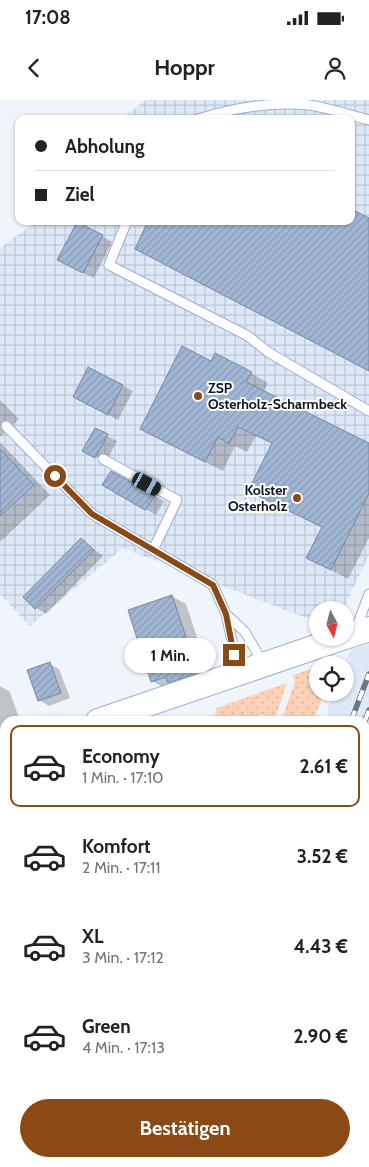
<!DOCTYPE html>
<html lang="de">
<meta charset="utf-8">
<style>
body{margin:0;font-family:Cabin,sans-serif;background:#f2f2f2;color:#222;height:100vh;display:flex;flex-direction:column;font-size:19px;white-space:nowrap}
*{box-sizing:border-box;margin:0}
p{font-size:16px;color:#767676}
.icon{flex:none;width:28px;height:28px;fill:none;stroke:currentColor;stroke-width:2;stroke-linecap:round;stroke-linejoin:round}
.map{position:relative;flex:1;overflow:hidden}
.side{position:absolute;left:0px;top:616px;width:370px;height:451px;display:flex;flex-direction:column;background:#fff;border-radius:15px 15px 0 0;box-shadow:0 1px 4px #0004}
.side>*{flex:none}
.hud{position:absolute;left:15px;top:15px;width:340px;height:110px;border-radius:10px;box-shadow:0 1px 4px #0004;display:grid;align-content:center;height:110px;padding:0 20px;background:#fff}
.needle{width:32px;rotate:173deg}
.buttons{position:absolute;left:309px;top:501px;display:grid;gap:10px}
.buttons a{display:grid;place-items:center;width:45px;height:45px;border-radius:50%;background:#fff;box-shadow:0 1px 4px #0004;font-size:25px}
.end{position:absolute;width:22px;height:22px;margin:-11px;border:6px solid #8a4915;background:#fff;box-shadow:0 0 0 2px #fff}
.from{border-radius:50%}
.bubble{position:absolute;height:35px;border-radius:18px;background:#fff;box-shadow:0 1px 4px #0004;font-size:16px;font-weight:800;line-height:35px;text-align:center}
.car{position:absolute;width:15px;height:30px;margin:-15px -8px;border-radius:6px;box-shadow:0 0 4px 1px #0007;background:linear-gradient(#222 24%,#8ab4d8 0 40%,#222 0 76%,#8ab4d8 0 86%,#222 0)}
.hud b{display:flex;align-items:center;gap:18px;height:48px;font-size:19px}
.hud b+b{border-top:1px solid #e0e0e0}
.hud i{width:12px;height:12px;background:#222}
ul{padding:9px 0 0;list-style:none}
li{display:flex;align-items:center;gap:15px;height:82px;margin:0 10px 8px;padding:0 10px;border:2px solid transparent;border-radius:10px}
li div{flex:1}
li b{display:block;font-size:19px}
li em{font-style:normal;font-weight:800}
li.on{border-color:#8a4915}
li>.icon{width:45px;height:45px;stroke-width:1.5}
.button{display:flex;gap:10px;margin-top:auto;padding:10px 20px}
.button a{flex:1;height:58px;border-radius:30px;background:#8a4915;color:#fff;font-size:20px;font-weight:800;line-height:58px;text-align:center}
.status{display:flex;justify-content:space-between;align-items:center;height:35px;padding:0 25px;background:#fff;direction:ltr}
.status svg{height:14px;fill:currentColor}
header{display:flex;justify-content:space-between;align-items:center;height:65px;padding:0 20px;background:#fff;font-size:22px;font-weight:800}
.map>svg:first-child{display:block}
</style>
<div class="status"><b>17:08</b><svg viewBox="0 0 49 12"><path d="M0 12V9h3v3zM5 12V6h3v6zM10 12V3h3v9zM15 12V0h3v12zM26 1h20v11H26zM47 4h2v5h-2z"/></svg></div>
<header><svg class="icon" aria-label="back" viewBox="0 0 24 24"><path d="M15 5l-7 7 7 7"/></svg>Hoppr<svg class="icon" aria-label="person" viewBox="0 0 24 24"><circle cx="12" cy="8" r="4"/><path d="M4 21q1-7 8-7t8 7"/></svg></header>
<div class="map">
<svg width="369" height="1067" viewBox="0 0 369 1067">
<defs>
<pattern id="industrial-grid" width="8" height="8" patternUnits="userSpaceOnUse" patternTransform="scale(1.25)"><rect width="8" height="8" fill="#dee9f8"/><path d="M0 4h8M4 0v8" fill="none" stroke="#bdc7d4"/></pattern>
<pattern id="grass-dots" width="8" height="8" patternUnits="userSpaceOnUse" patternTransform="scale(1.25)"><rect width="8" height="8" fill="#fcd2b7"/><path d="M2 2h.1M6 6h.1" fill="none" stroke="#d7b49d" stroke-width="1.8" stroke-linecap="round"/></pattern>
<pattern id="building-hatch" width="6" height="6" patternUnits="userSpaceOnUse" patternTransform="scale(1.25)"><rect width="6" height="6" fill="#a1b6d4"/><path d="M-1 1l2-2M0 6l6-6M5 7l2-2" fill="none" stroke="#899cb6"/></pattern>
</defs>
<rect width="100%" height="100%" fill="#f0f5fb"/>
<!-- built -->
<path fill="#dee9f8" d="M369 539V681L365 692V621H332L327 610 334 593 345 592 344 565 351 549 367 545Z
M177 1063V1062L244 1063 243 1067H176Z"/>
<!-- industrial -->
<path fill="url(#industrial-grid)" d="M146 0H369V455L343 510H318L317 522 123 448 30 526 0 494V148L37 121H351V19H121Z
M365 979 369 987V1067H274L276 1063 365 1062Z"/>
<!-- grass -->
<path fill="url(#grass-dots)" d="M317 567 318 592 324 593 313 621H281L295 582 293 575Z
M287 583 275 619 260 614 258 621H213L217 608Z"/>
<!-- shadow -->
<path fill="#0003" d="M102 136 112 142 94 178 69 165Z
M212 262 251 273 268 283 263 292 369 344V438L348 479 308 458 323 428 250 391 273 344 256 336 247 352 235 346 223 371 158 338Z
M89 268 133 291 118 320 84 302Z
M0 300 19 319 0 337Z
M107 336 117 341 106 362 94 356Z
M0 342 50 395 0 442Z
M111 372 164 401 156 415 104 385Z
M81 440 103 456 46 514 36 508Z
M171 496 186 504 211 580 166 589 152 581Z
M49 564 59 569 70 598 49 606 39 600Z
M0 586 10 592 20 621H5V628L0 629Z
M0 710 5 721 0 724Z
M0 764 4 773 0 774Z
M368 790H369V872H365V802Z
M5 809V822L0 815Z
M369 891V917L365 910V893Z"/>
<!-- building -->
<path fill="url(#building-hatch)" stroke="#7488a4" d="M351 109 369 118V271L135 149 148 121H351Z
M77 122 103 135 83 173 57 160Z
M182 246 211 261 215 253 252 272 246 282 369 343V393L331 470 306 458 322 427 248 391 272 343 238 327 229 344 218 337 205 362 140 329Z
M88 267 123 285 108 315 73 297Z
M95 328 108 334 95 358 82 351Z
M0 349 34 385 0 416Z
M111 371 155 395 145 410 102 385Z
M81 438 94 450 35 509 23 497Z
M172 495 198 573 168 583 166 577 151 582 128 510Z
M50 562 61 593 38 601 27 570Z"/>
<g fill="none" stroke-linecap="round" stroke-linejoin="round">
<!-- lane casing -->
<g stroke="#9bb0ce" stroke-width="11">
<path id="lane" d="M198 19C234 8 271 1 309 5 329 8 349 15 369 20
M127 121 109 165 248 236 268 252 369 311
M6 326 92 414 213 485 226 514 239 572
M103 359 177 400 153 450
M226 514 245 532 263 563
M356 529 369 494
M0 793 5 789"/>
</g>
<!-- street casing -->
<g stroke="#9bb0ce" stroke-width="19">
<path id="street" d="M365 733 369 720
M0 863 5 869
M365 949 369 956
M130 1062 132 1067
M80 1067 81 1062"/>
</g>
<!-- secondary casing -->
<g stroke="#9bb0ce" stroke-width="26">
<path id="secondary" d="M345 537 369 529
M98 621 342 538
M0 659 5 657"/>
</g>
<!-- lane -->
<use href="#lane" stroke="#fff" stroke-width="9"/>
<!-- street -->
<use href="#street" stroke="#fff" stroke-width="16"/>
<!-- secondary -->
<use href="#secondary" stroke="#fff" stroke-width="24"/>
<!-- rail casing -->
<g stroke="#6f757e" stroke-width="5.5">
<path id="rail" d="M351 621 369 574
M365 621 369 610
M190 1067 191 1062
M209 1067 211 1062"/>
</g>
<!-- rail -->
<use href="#rail" stroke="#fff" stroke-width="4" stroke-dasharray="11" stroke-linecap="butt"/>
</g>
<g fill="none" stroke-linecap="round" stroke-linejoin="round">
<!-- route -->
<path stroke="#8a4915" stroke-width="6" d="M55 376 92 414 213 485 226 514 234 555"/>
</g>
<!-- markers -->
<g fill="#8a4915" stroke="#fff" stroke-width="2">
<circle cx="198" cy="296" r="5"/>
<circle cx="297" cy="398" r="5"/>
</g>
<g text-anchor="middle" stroke-width="4" stroke-linejoin="round" paint-order="stroke">
<!-- poi labels -->
<g font-size="14" font-weight="bold" fill="#0f1722" stroke="#fff" text-anchor="start">
<text x="208" y="293">ZSP<tspan x="208" dy="16">Osterholz-Scharmbeck</tspan></text>
<text x="287" y="395" text-anchor="end">Kolster<tspan x="287" dy="16">Osterholz</tspan></text>
</g>
</g>
</svg>
<div class="buttons">
<a><svg class="needle" viewBox="-14 -14 28 28"><path d="M0-13l5 13h-10z" fill="#e53935"/><path d="M0 13l5-13h-10z" fill="#767676"/></svg></a>
<a><svg class="icon" aria-label="locate" viewBox="0 0 24 24"><circle cx="12" cy="12" r="6"/><path d="M12 2v4M12 18v4M2 12h4M18 12h4"/></svg></a>
</div>
<i class="end from" style="left:55px;top:376px"></i>
<i class="end" style="left:234px;top:555px"></i>
<div class="bubble" style="left:124px;top:538px;width:92px">1 Min.</div>
<i class="car" style="left:147px;top:384px;rotate:119deg"></i>
<div class="hud">
<b><i class="from"></i>Abholung</b>
<b><i></i>Ziel</b>
</div>
<section class="side">
<ul>
<li class="on"><svg class="icon" aria-label="car" viewBox="0 0 24 24"><path d="M5 17H2v-5l4-1 3-4h7l3 4 3 1v5h-3M9 17h6M6 11h13"/><circle cx="7" cy="17" r="2"/><circle cx="17" cy="17" r="2"/></svg><div><b>Economy</b><p>1 Min. · 17:10</p></div><em>2.61 €</em></li>
<li><svg class="icon" aria-label="car" viewBox="0 0 24 24"><path d="M5 17H2v-5l4-1 3-4h7l3 4 3 1v5h-3M9 17h6M6 11h13"/><circle cx="7" cy="17" r="2"/><circle cx="17" cy="17" r="2"/></svg><div><b>Komfort</b><p>2 Min. · 17:11</p></div><em>3.52 €</em></li>
<li><svg class="icon" aria-label="car" viewBox="0 0 24 24"><path d="M5 17H2v-5l4-1 3-4h7l3 4 3 1v5h-3M9 17h6M6 11h13"/><circle cx="7" cy="17" r="2"/><circle cx="17" cy="17" r="2"/></svg><div><b>XL</b><p>3 Min. · 17:12</p></div><em>4.43 €</em></li>
<li><svg class="icon" aria-label="car" viewBox="0 0 24 24"><path d="M5 17H2v-5l4-1 3-4h7l3 4 3 1v5h-3M9 17h6M6 11h13"/><circle cx="7" cy="17" r="2"/><circle cx="17" cy="17" r="2"/></svg><div><b>Green</b><p>4 Min. · 17:13</p></div><em>2.90 €</em></li>
</ul>
<div class="button"><a>Bestätigen</a></div>
</section>
</div>
